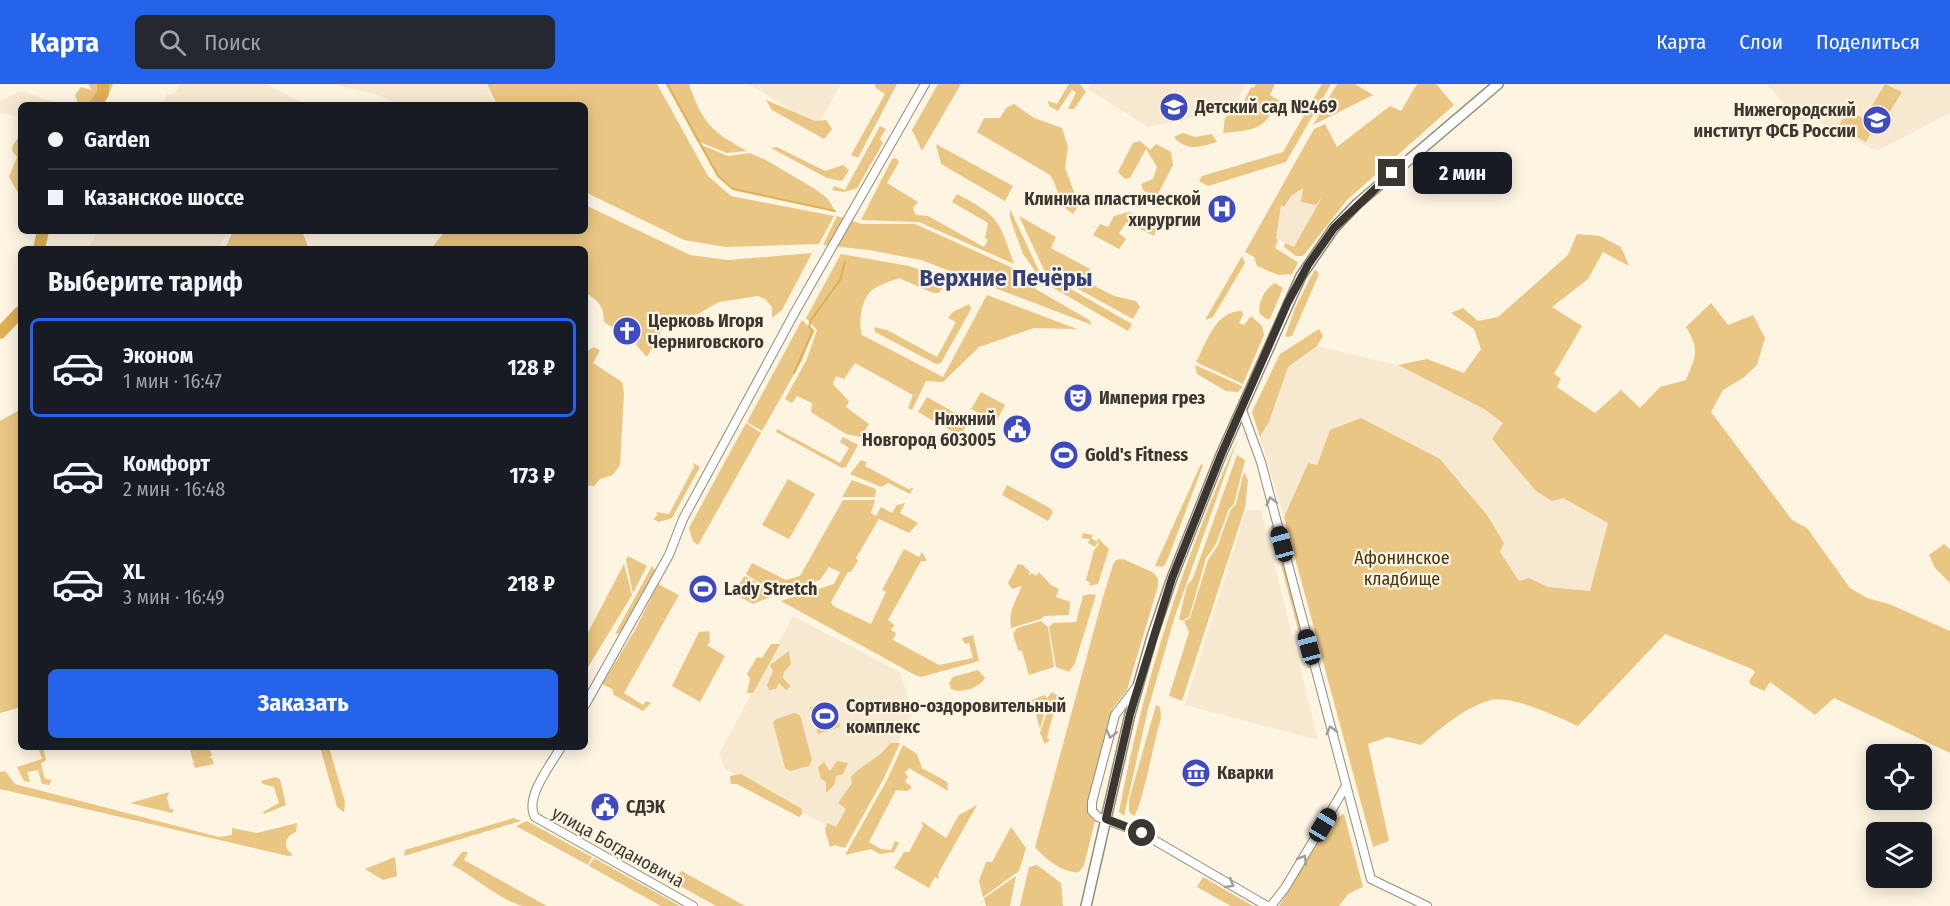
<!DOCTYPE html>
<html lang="ru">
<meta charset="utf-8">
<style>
body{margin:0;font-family:"Fira Sans Condensed",sans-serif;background:#242831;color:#f1f3f6;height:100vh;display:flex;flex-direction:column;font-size:22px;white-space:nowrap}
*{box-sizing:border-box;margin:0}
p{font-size:20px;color:#9ea1a6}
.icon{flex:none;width:33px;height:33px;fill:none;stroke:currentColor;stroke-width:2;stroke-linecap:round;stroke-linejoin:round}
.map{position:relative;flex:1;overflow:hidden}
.details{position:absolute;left:18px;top:162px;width:570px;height:504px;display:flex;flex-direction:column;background:#171b24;border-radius:9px;box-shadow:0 3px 15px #0003}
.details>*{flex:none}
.hud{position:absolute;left:18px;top:18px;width:570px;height:132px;border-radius:9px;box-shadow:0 3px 15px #0003;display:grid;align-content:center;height:132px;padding:0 30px;background:#171b24}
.fabs{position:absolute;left:1866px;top:660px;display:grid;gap:12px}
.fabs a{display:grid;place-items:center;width:66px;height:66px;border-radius:9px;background:#171b24;box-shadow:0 3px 15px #0003;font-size:30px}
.end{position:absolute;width:27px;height:27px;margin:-14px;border:8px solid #3b3730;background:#fff;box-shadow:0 0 0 3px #fff}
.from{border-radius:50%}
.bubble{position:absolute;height:42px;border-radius:9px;background:#171b24;box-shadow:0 3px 15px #0003;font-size:20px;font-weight:700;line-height:42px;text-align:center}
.car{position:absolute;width:18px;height:36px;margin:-18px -9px;border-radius:8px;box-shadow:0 0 4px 2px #0007;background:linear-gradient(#222 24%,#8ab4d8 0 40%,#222 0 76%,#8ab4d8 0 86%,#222 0)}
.hud b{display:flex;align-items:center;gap:21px;height:57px;font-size:22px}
.hud b+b{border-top:2px solid #363941}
.hud i{width:15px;height:15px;background:#f1f3f6}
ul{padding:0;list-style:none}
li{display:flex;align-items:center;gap:18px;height:99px;margin:0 12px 9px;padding:0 18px;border:3px solid transparent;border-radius:9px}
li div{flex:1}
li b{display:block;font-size:22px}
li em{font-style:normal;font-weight:700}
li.on{border-color:#2563eb}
li>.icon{width:54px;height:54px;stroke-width:1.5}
h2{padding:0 30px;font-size:27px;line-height:72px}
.primary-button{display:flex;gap:12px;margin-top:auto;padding:12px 30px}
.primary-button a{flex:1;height:69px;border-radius:9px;background:#2563eb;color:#fff;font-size:24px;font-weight:700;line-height:69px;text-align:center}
header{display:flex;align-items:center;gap:36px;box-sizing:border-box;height:84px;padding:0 30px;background:#2563eb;color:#fff}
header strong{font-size:28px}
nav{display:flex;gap:33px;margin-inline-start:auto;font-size:21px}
.search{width:420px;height:54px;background:#242831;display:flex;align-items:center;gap:15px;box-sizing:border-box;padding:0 21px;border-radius:9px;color:#9ea1a6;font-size:22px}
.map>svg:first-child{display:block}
</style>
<header>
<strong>Карта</strong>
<div class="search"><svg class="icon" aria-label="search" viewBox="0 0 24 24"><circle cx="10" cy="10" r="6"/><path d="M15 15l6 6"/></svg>Поиск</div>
<nav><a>Карта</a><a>Слои</a><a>Поделиться</a></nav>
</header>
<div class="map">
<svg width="1950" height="822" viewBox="0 0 1950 822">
<rect width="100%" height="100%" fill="#fef4e2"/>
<!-- built -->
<path fill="#f6e9d0" d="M180 0H266L300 18 298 21H165L166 11 175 9Z
M333 0H485L495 21H400L378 11Z
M749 0H841L817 42Z
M1091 0H1246L1232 27 1148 43 1088 5Z
M1767 0H1950V29L1877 67 1811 33 1803 40Z
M21 7 57 19 21 21V33L0 29V17Z
M1313 77 1333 94 1294 164 1276 154 1282 113Z
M98 147H228L218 165H88Z
M1317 262 1398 281 1484 325 1504 339 1563 414 1608 439 1590 507 1548 503 1529 494 1519 497 1500 468 1504 459 1464 401 1330 346 1317 381 1307 379 1284 433 1260 353 1269 338 1288 283Z
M1246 426H1261L1318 656 1185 621Z
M793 532 901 589 912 631 887 678 877 681 833 763 829 757 827 742 725 685 719 670Z"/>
<!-- green -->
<path fill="#e9c683" d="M88 0H113L104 21H75L78 19 75 11 81 3 92 6Z
M487 0H657L708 92 731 112 834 132 819 160 725 163 684 156 585 108V21H497Z
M667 0H689C702 39 712 48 747 67L727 69 697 57Z
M875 0H897L858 74 851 71 885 10 875 3Z
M938 0H961L922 67 912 46Z
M1069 0H1080L1086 8 1074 25H1068L1076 8 1072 6 1058 27 1049 22 1048 17 1057 20Z
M1256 0H1275L1270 11 1280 17C1261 47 1258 45 1223 49L1225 34 1235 24 1240 25 1251 3 1254 4Z
M1322 0H1331L1286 78 1208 102 1199 97 1202 92 1283 68Z
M1337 0H1355L1373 11 1313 41Z
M1417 0H1436L1454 21 1347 116 1303 172H1296L1284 163 1285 159 1294 163 1322 113 1316 121 1301 118 1303 104 1291 112 1284 123 1281 121 1276 154 1278 156 1275 164 1296 177 1298 179 1292 190 1278 191 1257 182 1254 173 1245 168 1314 45 1325 40 1337 63 1390 22 1401 27Z
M1885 0 1902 8 1886 34 1870 25Z
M766 16 815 37 826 36 832 45 824 55 772 26Z
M1014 20 1034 34 1062 44 1068 63 1065 84 1079 121 1073 130C1054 117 1061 107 1050 91L977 48 984 34H1000L1006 24Z
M1848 26 1875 41 1866 58 1838 43Z
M880 42 886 45 880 55 883 59 857 104 844 108 832 106 834 102 845 106Z
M1183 49 1195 53 1212 50 1217 58C1199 63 1187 68 1174 53Z
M21 50V114L9 93 17 73 12 67 13 61Z
M1140 57 1150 66 1156 60 1171 68 1173 81 1158 110 1154 113 1143 106 1141 100 1153 95 1157 83 1146 65 1130 94 1125 95 1118 88 1133 59Z
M699 60 728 72 750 69 766 76 815 105 828 115 835 127 733 105 718 92Z
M936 60 1013 102 1005 117 941 80Z
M777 63 825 87 843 81 849 86 842 97 827 94 771 64Z
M896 74 899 78 887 99 918 118 913 124 916 131 928 132 984 163 988 156 985 154 988 139 952 118 957 110C999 132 999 136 1014 180L919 138 861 136 892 75Z
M585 121 690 171 728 176 812 169 782 226 772 234V223L765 215 758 212 719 218 698 230 667 237 647 273 636 261 640 252 634 244 618 236 612 243 604 238C604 221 598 217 585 208V165H431L445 147H585Z
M1010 125 1039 187 1132 240 1128 247 1043 198 1023 170 1010 134Z
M1128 128 1154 137 1157 144 1154 152 1127 138 1119 149 1126 155 1119 165 1093 151 1100 140 1108 143 1114 132Z
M837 132 862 140H915L1013 184 1034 204 1089 236 1092 241 921 176 869 166 823 161Z
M1019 132 1056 153 1051 164 1090 185 1085 197 1114 212 1136 217 1140 223 1133 235 1044 186Z
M233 147H302L309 165H225Z
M1577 150 1600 152 1621 163 1629 182 1603 168 1588 195 1552 223 1582 242 1554 290 1561 294 1557 303 1595 329 1621 306 1640 324 1660 303 1686 296C1696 272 1700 266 1686 243L1711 219 1728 241 1753 231 1765 254 1757 281 1743 294 1723 306 1711 328 1792 436 1807 444 1850 504 1867 514 1889 520 1950 547V669L1834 614 1815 631 1770 598 1764 607 1751 601 1749 597 1755 588 1752 585 1665 550 1578 642C1558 633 1513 611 1491 616 1465 623 1441 644 1421 661L1388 653 1368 660 1389 757 1373 763 1284 433 1308 379 1317 381 1330 346 1361 334 1440 375 1487 431 1504 459 1500 468 1519 497 1529 494 1548 503 1590 507 1608 439 1563 414 1552 417 1536 407 1492 355 1503 339 1484 325 1398 281 1427 275 1464 289 1481 265 1474 245 1451 229 1463 224 1478 237 1498 233 1568 171Z
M841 170 909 182 944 194 945 200 939 209H933L899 194C891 197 879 201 872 206 861 216 858 238 862 251L943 293 987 211 1077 245 1034 244 979 263 943 298 926 297 912 326 908 324 913 311 855 279 844 295 836 292 833 300 849 317 846 323 869 340 861 353 846 350 811 328 812 319 797 312 792 319 785 315 806 277 817 246 806 234Z
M1242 172 1245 179 1213 233 1205 236Z
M1315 185 1319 190 1292 252 1285 253 1295 224Z
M1275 199 1283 204 1270 235H1266L1260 230C1257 219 1265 205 1275 199Z
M969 220 971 225 941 279 936 280 875 248 874 243 887 246 937 273 956 238 948 234 953 228Z
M1242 227 1243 231 1239 239 1244 241 1251 232 1262 242 1264 251 1243 300 1196 278C1207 258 1215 227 1242 227Z
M802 236 813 247 802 276 762 347 747 338Z
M1319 245 1323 252 1317 262 1288 283 1269 338 1260 353 1252 328 1280 270Z
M594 263 600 266 593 279 622 298 624 309 620 381 613 391 600 395 594 402 585 401V268Z
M1195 281 1242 302V304L1238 308 1226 307 1197 290Z
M981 308 1005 321 996 338 971 325Z
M927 313 969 337 960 352 918 328Z
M21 325V623L0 629V337Z
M746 339 761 349 698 461 693 457 689 444Z
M777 345 840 379 849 364 840 358 843 353 858 361 846 383 842 384 776 348Z
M1238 354 1175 532 1148 625 1124 732 1119 728C1143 598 1184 474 1238 354Z
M1237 371 1245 376 1234 420 1229 425 1216 460 1206 474 1189 533 1182 537 1179 535 1187 502 1193 494Z
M861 376 867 378 865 382 908 405 913 404 910 410 888 399 881 403 850 390Z
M693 379 700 383 672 434 659 438 653 435 658 431 656 428 669 430 694 383Z
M1201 380 1203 381 1167 477 1163 483 1155 482Z
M1244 388 1248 396 1245 424 1182 617 1169 612 1189 548 1184 537 1190 534 1208 476 1218 461 1230 427 1236 420Z
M788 395 815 410 789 455 762 441Z
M852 396 876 405 875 413H842Z
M1007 401 1050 424 1053 428 1048 437 1002 411Z
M843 416H875L871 429 876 432 881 423 892 429 897 421 905 419 900 429 918 439 909 449 879 435 856 474 858 477 851 488H848L831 518 833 522 871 540 886 508 882 506 904 465 919 473 922 468 927 477H921L888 536 894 541 891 546 896 549 893 556 939 581 973 574 969 559 965 560 962 554 973 551 979 577 921 593 915 591 781 517 834 500 840 488 829 483 820 496 776 510 746 490 752 479 786 496 800 492Z
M1274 441 1312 583 1308 584 1271 442Z
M1083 449 1093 451 1091 454 1097 458 1098 454 1109 465 1098 500 1089 502 1090 499 1086 496 1094 466 1099 460 1098 458 1095 463 1088 459 1090 455 1081 454Z
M1944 460 1950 465V499L1935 484 1929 471Z
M628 472 647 482 633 509 626 476Z
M1123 475 1154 489 1158 495V502L1127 606 1113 624 1095 701 1088 715V730L1095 737 1084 781 1079 788C1064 790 1044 774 1035 763L1103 513 1113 481 1116 476Z
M624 480 632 511 585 588V554Z
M1018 480 1023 481 1030 488 1028 492 1032 489 1036 492 1039 488 1051 501 1059 505 1056 513 1070 518 1069 531 1044 532 1041 535 1011 544C1008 528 1016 516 1022 502L1012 505 1008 499Z
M652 482 656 488 623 548 615 550Z
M744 492 766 503 773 512 753 520 734 510Z
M658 500 679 511 624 609 643 621 646 617 651 619 643 627 614 611 612 605 602 600 635 546Z
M1089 510 1096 511 1075 579 1069 588 1056 583 1049 543 1053 539 1076 538 1083 512Z
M1041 537 1048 543 1054 583 1029 591 1022 567 1018 566 1013 550 1017 544Z
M709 547 710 558 707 561 725 572 700 618 672 602 699 548Z
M771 560H780L753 609H747L750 595 747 590 757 573 762 574Z
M789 567 791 580 784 588 783 594 791 603 786 606 779 599 776 605 769 606 767 601 773 587 770 581Z
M978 586 985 594C980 604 960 610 951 605L949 599 953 593Z
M1052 608 1058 612 1047 654 1050 656 1045 660 1040 649 1049 623 1048 617 1040 645 1032 616 1044 611 1047 614Z
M833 619 840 643 818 650 810 623Z
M1156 621 1160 623 1161 634C1155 652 1142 724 1134 732L1129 728V716Z
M794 629 800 631 812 676 809 682 790 687 785 684 773 638 776 635Z
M890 659H900L884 694 845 764 834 761 830 763 825 746 827 739 836 743 846 725 838 719 852 699 851 693C863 679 880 675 890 659Z
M903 661 917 670 922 684 947 698 948 707 909 684 905 689 908 692 905 698 912 703 908 707 896 706 869 758 881 765 891 766 895 757 899 759 894 768 880 770 871 765 845 771 887 696Z
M38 663H43L46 676 41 680 45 695 52 696 49 701 42 700 38 686 27 688 30 698 24 697 17 683 42 675Z
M189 663H209L212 672 208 674H212L214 680 195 684 193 679 195 677H193L190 666 192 665Z
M320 663H329L345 718 344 728 337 723Z
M837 677 848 679 843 690 836 692 835 700 826 709V698L821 695 818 683 824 678 830 687Z
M5 687 15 700 219 753 232 751V744L257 749 297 739 296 748C284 753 282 763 293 771L288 772 0 705V688Z
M741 690 802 725V730L799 733 737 700H731L730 692Z
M275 693 280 695 286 721 264 730 263 728 279 719 274 703 263 700 261 697Z
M169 708 167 714 170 725H174L172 729 130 719Z
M977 721 938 790 939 795 935 793 929 804 894 784 904 768H909L923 742 921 737 946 754 959 731Z
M1344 730 1363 803 1348 810 1339 822H1279L1328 739Z
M514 734 521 737 404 772 405 766Z
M527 737 592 773 588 781 516 742Z
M1011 743 1026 764 1019 787 983 813 979 797 986 778H992Z
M462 768H468L464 776 547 822C540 822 530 822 523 822 499 816 474 792 452 781Z
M395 773 397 792 383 796 365 785Z
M594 774 680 822H661L589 782Z
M1037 781 1061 799 1063 822H1020L1029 783Z
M682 787 685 789 745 822H716L675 799 677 791Z
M1016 792 1010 822H986L984 814Z
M1203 793 1253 822H1231L1197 803Z"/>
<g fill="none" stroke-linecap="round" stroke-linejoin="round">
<!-- stream -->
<path stroke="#ddb054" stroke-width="2" d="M667 0 718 92 733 105 835 127
M794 289 813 247 809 243 811 236 840 196 845 178"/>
<!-- river -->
<path stroke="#ddb054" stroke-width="12" d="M95 21 103 9V0
M39 165 43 147
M0 249 20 228"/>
<!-- minor casing -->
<g stroke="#948c7b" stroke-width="10">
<path id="minor" d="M1242 326 1261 378 1371 795 1427 822
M1138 601 1115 631 1092 718V727L1098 733 1142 749 1267 822
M585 621 669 471 683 435 795 228 925 0
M561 663C551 681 524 713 535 733L693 822
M1271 822 1285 804 1346 702"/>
</g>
<!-- major casing -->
<g stroke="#948c7b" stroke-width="12">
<path id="major" d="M1086 822 1130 630 1152 553 1172 494 1221 371 1301 192 1334 144 1357 120 1498 0"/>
</g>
<!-- minor -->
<use href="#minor" stroke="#fff" stroke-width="8"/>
<!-- major -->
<use href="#major" stroke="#fff" stroke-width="9"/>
</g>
<!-- one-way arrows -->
<defs><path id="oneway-chevron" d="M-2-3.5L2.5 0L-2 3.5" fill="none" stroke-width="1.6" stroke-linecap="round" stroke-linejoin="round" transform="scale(1.5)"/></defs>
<g stroke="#9d9b98">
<use href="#oneway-chevron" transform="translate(1271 417) rotate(-104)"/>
<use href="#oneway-chevron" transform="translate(1331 646) rotate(-105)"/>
<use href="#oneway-chevron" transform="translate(1111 650) rotate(104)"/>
<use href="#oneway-chevron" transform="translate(1303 775) rotate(-59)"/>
<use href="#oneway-chevron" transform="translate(1230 800) rotate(31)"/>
</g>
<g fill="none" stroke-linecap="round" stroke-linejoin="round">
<!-- route -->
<path stroke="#3b3730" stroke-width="8" d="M1142 749 1106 735 1130 630 1172 494 1221 371 1288 218 1308 181 1334 144 1392 89"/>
</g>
<!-- icons -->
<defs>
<g id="school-disc" transform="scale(1.5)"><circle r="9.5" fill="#3e4abe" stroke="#fef4e2"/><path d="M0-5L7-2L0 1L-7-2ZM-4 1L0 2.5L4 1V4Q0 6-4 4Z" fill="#fff"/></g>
<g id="university-disc" transform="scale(1.5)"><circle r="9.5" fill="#3e4abe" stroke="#fef4e2"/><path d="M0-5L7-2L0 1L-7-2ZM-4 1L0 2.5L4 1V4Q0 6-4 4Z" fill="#fff"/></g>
<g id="hospital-disc" transform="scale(1.5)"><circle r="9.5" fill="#3e4abe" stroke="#fef4e2"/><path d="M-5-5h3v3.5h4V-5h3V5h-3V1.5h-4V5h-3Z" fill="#fff"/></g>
<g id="church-disc" transform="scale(1.5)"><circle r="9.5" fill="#3e4abe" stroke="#fef4e2"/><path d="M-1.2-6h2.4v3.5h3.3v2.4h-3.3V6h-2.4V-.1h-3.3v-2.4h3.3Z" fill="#fff"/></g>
<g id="theatre-disc" transform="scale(1.5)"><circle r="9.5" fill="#3e4abe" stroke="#fef4e2"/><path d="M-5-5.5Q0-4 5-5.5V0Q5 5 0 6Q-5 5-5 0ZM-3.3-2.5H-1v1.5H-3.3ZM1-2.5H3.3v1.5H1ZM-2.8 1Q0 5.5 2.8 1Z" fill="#fff"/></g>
<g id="civic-disc" transform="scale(1.5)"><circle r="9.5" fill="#3e4abe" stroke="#fef4e2"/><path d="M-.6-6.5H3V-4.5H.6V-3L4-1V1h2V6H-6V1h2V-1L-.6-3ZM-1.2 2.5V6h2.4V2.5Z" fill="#fff"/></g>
<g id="stadium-disc" transform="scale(1.5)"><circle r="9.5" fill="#3e4abe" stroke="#fef4e2"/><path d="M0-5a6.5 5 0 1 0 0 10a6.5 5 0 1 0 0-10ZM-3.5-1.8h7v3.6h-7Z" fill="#fff"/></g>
<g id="museum-disc" transform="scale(1.5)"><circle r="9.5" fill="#3e4abe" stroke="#fef4e2"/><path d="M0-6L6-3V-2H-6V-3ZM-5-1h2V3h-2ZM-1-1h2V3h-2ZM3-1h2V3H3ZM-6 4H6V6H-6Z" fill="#fff"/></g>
</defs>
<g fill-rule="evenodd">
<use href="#school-disc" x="1174" y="23"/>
<use href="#university-disc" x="1877" y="36"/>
<use href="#hospital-disc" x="1222" y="125"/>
<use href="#church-disc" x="627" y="247"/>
<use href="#theatre-disc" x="1078" y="314"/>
<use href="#civic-disc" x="1017" y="345"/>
<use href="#stadium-disc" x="1064" y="371"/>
<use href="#stadium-disc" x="703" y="505"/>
<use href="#stadium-disc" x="825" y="632"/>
<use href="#museum-disc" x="1196" y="689"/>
<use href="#civic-disc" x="605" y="723"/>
</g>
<g text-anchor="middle" stroke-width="4.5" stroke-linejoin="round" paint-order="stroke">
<!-- poi labels -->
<g font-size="18" font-weight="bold" fill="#3b3730" stroke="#fef4e2" text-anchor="start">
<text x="1195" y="29">Детский сад №469</text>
<text x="1856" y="32" text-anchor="end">Нижегородский<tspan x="1856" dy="21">институт ФСБ России</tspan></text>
<text x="1201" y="121" text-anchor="end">Клиника пластической<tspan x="1201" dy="21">хирургии</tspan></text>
<text x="648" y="243">Церковь Игоря<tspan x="648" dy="21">Черниговского</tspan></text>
<text x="1099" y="320">Империя грез</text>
<text x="996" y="341" text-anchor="end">Нижний<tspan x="996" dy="21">Новгород 603005</tspan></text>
<text x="1085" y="377">Gold's Fitness</text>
<text x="724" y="511">Lady Stretch</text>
<text x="846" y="628">Сортивно-оздоровительный<tspan x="846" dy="21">комплекс</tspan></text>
<text x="1217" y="695">Кварки</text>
<text x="626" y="729">СДЭК</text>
</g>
<!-- park labels -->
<g font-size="18" fill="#45330a" stroke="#fef4e2">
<text x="1402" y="480">Афонинское<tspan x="1402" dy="21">кладбище</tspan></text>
</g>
<!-- street labels -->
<g font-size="18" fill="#3b3730" stroke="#fef4e2">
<text transform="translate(618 763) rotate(29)" y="6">улица Богдановича</text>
</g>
<!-- district labels -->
<g font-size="24" font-weight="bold" fill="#34407a" stroke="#fef4e2">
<text x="1006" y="202">Верхние Печёры</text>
</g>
</g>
</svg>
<div class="fabs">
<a><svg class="icon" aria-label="locate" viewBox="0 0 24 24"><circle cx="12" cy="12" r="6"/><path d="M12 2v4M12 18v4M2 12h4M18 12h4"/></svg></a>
<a><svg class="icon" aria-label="layers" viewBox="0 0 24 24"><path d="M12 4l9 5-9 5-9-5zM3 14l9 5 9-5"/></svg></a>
</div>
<i class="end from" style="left:1142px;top:749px"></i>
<i class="end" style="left:1392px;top:89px"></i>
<div class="bubble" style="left:1413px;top:68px;width:99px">2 мин</div>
<i class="car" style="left:1282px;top:460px;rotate:345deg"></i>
<i class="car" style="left:1309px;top:563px;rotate:345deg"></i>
<i class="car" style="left:1323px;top:741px;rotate:31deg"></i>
<div class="hud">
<b><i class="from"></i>Garden</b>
<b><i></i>Казанское шоссе</b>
</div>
<section class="details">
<h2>Выберите тариф</h2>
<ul>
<li class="on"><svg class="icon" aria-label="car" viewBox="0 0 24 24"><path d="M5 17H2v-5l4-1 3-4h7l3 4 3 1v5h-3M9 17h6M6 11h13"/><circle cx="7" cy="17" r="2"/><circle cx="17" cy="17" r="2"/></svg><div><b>Эконом</b><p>1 мин · 16:47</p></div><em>128 ₽</em></li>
<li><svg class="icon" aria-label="car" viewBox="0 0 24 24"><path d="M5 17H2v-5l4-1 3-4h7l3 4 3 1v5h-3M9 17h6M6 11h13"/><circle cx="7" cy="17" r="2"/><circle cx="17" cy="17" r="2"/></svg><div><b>Комфорт</b><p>2 мин · 16:48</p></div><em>173 ₽</em></li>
<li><svg class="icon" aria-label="car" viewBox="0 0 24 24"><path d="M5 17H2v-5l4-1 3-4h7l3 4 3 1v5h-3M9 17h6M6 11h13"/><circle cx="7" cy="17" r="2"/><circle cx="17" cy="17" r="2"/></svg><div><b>XL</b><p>3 мин · 16:49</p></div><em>218 ₽</em></li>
</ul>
<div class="primary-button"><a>Заказать</a></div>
</section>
</div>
